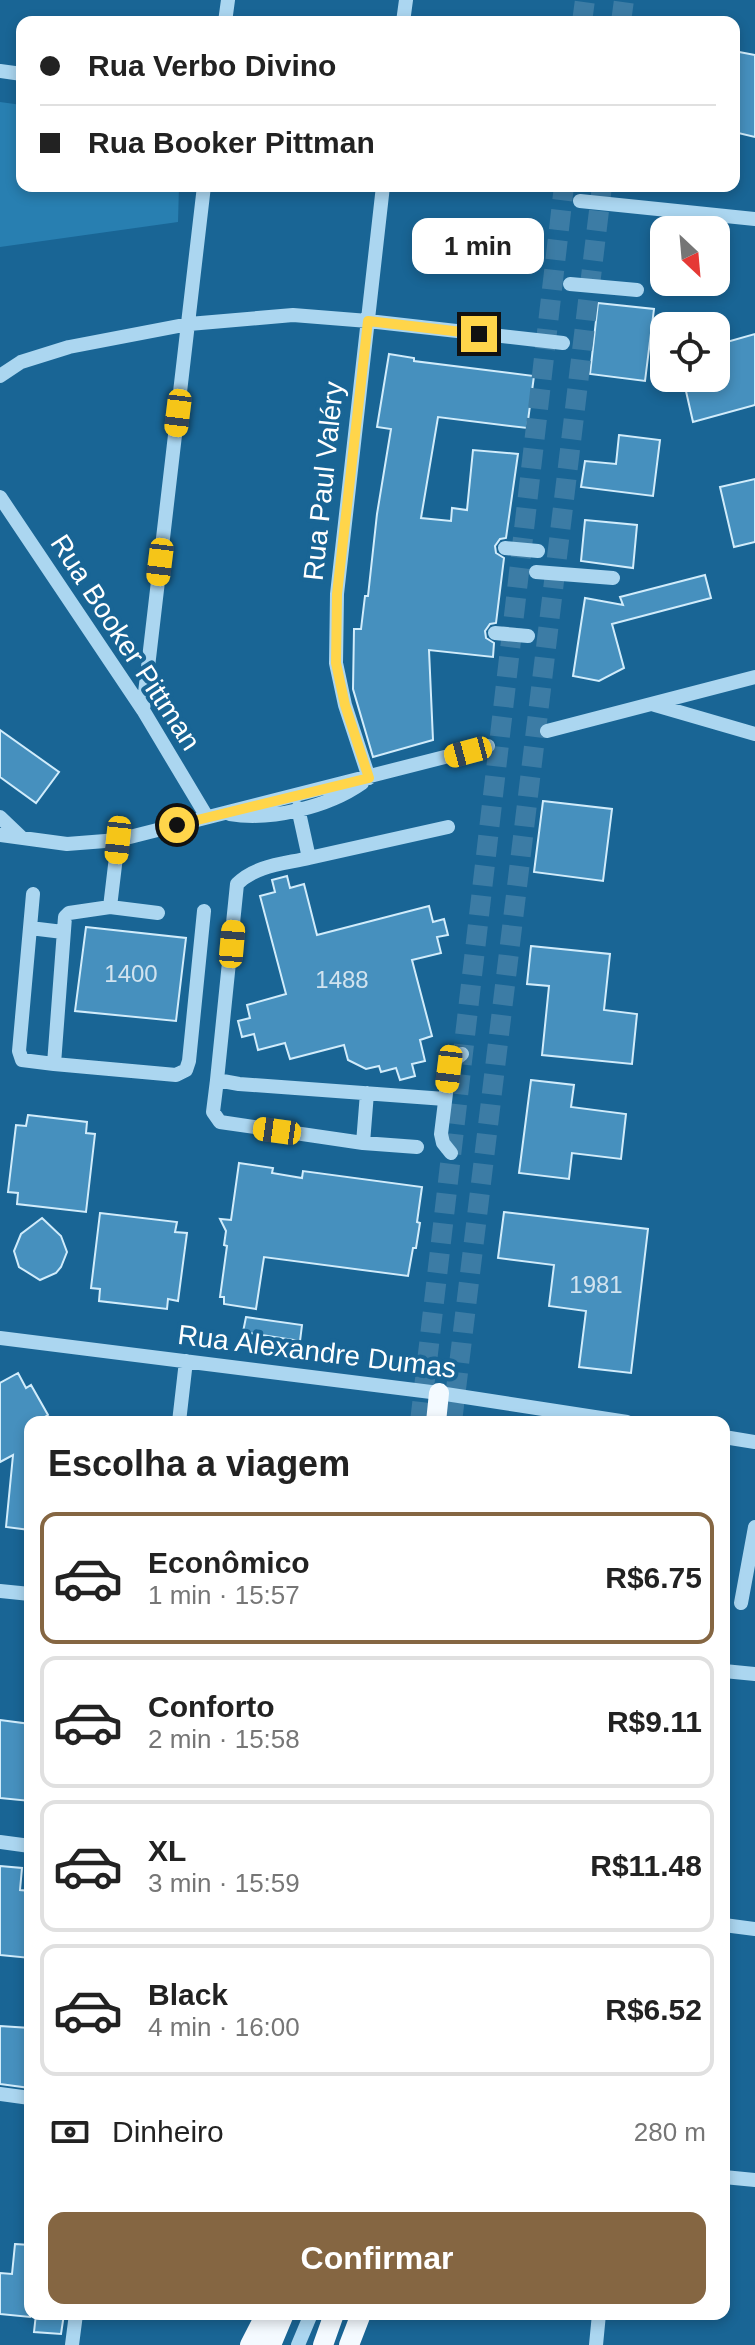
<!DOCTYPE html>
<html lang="pt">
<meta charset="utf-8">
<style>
body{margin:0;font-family:Arial,sans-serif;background:#f2f2f2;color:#222;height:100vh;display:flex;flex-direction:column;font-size:30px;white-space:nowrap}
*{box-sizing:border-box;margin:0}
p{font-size:26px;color:#767676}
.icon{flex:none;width:44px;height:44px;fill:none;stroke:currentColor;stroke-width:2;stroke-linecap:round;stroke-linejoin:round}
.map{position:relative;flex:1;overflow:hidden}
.panel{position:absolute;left:24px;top:1416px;width:706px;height:904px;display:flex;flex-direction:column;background:#fff;border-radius:16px;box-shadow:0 4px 12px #0003}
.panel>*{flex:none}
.guide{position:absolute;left:16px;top:16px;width:724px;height:176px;border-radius:16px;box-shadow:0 4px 12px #0003;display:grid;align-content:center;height:176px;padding:0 24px;background:#fff}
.needle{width:52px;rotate:154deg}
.buttons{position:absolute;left:650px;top:216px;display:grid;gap:16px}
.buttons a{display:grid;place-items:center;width:80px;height:80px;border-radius:16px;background:#fff;box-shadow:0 4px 12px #0003;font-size:40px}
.end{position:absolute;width:36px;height:36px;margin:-18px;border:10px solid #ffd54a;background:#111;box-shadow:0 0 0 4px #111}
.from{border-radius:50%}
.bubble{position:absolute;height:56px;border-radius:16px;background:#fff;box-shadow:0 4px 12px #0003;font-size:26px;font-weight:600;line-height:56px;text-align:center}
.car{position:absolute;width:24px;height:48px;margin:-24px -12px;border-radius:10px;box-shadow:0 0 6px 2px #0007;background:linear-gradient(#f5c518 24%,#345 0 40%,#f5c518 0 76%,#345 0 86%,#f5c518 0)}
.guide b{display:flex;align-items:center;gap:28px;height:76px;font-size:30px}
.guide b+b{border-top:2px solid #e0e0e0}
.guide i{width:20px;height:20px;background:#222}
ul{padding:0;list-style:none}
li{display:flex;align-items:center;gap:24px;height:132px;margin:0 16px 12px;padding:0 8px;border:4px solid #e0e0e0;border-radius:16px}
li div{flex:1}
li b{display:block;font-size:30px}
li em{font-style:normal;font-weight:600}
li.selected{border-color:#856642}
li>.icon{width:72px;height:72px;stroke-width:1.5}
h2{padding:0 24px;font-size:36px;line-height:96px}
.pay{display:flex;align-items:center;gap:20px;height:88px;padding:0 24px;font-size:30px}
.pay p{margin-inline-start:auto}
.cta{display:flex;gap:16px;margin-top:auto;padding:16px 24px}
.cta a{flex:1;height:92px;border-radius:16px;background:#856642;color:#fff;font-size:32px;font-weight:600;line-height:92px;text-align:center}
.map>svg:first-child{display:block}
</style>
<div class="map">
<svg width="755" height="2345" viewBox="0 0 755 2345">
<rect width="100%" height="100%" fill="#196595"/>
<!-- green -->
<path fill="#287fb1" d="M0 102 22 105V186H179L178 222 0 247Z"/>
<!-- building -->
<path fill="#4690be" stroke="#d1ecfb" stroke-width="2" d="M734 51 755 55V137L734 132Z
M598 303 654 309 645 381 590 374Z
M755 334V405L693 422 683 378H716V345Z
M389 354 414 358V361L534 376 527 428 438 417 421 518 451 521 452 508 467 510 473 450 518 454 506 538 500 539 495 546 496 553 504 558 496 623 490 624 485 631 486 638 494 643 493 657 429 650 433 740 373 757 353 689 354 629H361L365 596H368L377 514 391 429 377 427Z
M619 435 660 440 653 496 581 487 585 461 616 464Z
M755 479V542L734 547 720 487Z
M585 520 637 525 633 568 581 561Z
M705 575 711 598 612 624 624 668 599 681 573 676 585 598 623 605 620 597Z
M0 730 59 772 36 803 0 777Z
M543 801 612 809 603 881 534 872Z
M287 876 290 888 304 884 317 935 429 906 433 922 444 919 448 935 437 937 441 953 412 960 432 1036 420 1040 425 1061 412 1064 415 1076 400 1080 396 1068 381 1072 379 1066 366 1069 348 1060 344 1045 290 1059 285 1043 258 1050 254 1034 242 1037 238 1021 250 1018 247 1005 286 994 260 896 275 892 272 880Z
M86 927 186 938 176 1021 75 1011Z
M531 946 610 954 604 1010 637 1014 632 1064 542 1055 549 986 527 984Z
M531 1080 574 1085 571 1107 626 1114 621 1159 572 1153 569 1179 519 1173Z
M28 1115 87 1122 86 1133 95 1134 86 1212 17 1204 18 1193 8 1192 16 1125 26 1126Z
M239 1163 273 1168 272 1173 302 1178 303 1171 422 1187 417 1222 420 1223 416 1248H413L408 1276 264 1257 256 1309 224 1304V1297H220L227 1246 224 1245 226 1231 220 1219 231 1220Z
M504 1212 648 1229 631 1373 579 1367 586 1311 549 1306 554 1265 498 1258Z
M100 1213 177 1222 175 1232 187 1233 178 1301 168 1299 167 1309 99 1301 100 1289 91 1288Z
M42 1218 61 1236 67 1252 61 1267 56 1273 40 1280 19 1267 14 1251 21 1234Z
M246 1317 302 1325 300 1341 243 1332Z
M18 1373 26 1388 31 1385 48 1415 36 1422H30V1530L6 1527 13 1455 0 1462V1383Z
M0 1720 30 1724V1801L0 1798Z
M0 1866 22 1868 20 1890 30 1891V1958L0 1955Z
M0 2026 30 2028V2088L0 2084Z
M15 2244 30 2245V2317L0 2314V2273L12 2274Z
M36 2314H64L61 2334 34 2332Z"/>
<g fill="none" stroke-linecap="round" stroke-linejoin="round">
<!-- major-tunnel -->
<path stroke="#3c7ca5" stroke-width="20" stroke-dasharray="20 10" stroke-linecap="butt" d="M582 22 585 0
M621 22 624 0
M420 1422 564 186
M452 1422 602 186"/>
<!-- minor -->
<path stroke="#abd6f0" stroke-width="14" d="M225 22 228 0
M403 22 406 0
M0 71 22 74
M580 201 755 219
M570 284 637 290
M0 376 21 362 69 347 189 324 293 315 368 321 563 343
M0 497 143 710 207 817
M505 548 538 551
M536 572 613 578
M495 633 528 636
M655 705 755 734
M143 710 204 186
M547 731 755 677
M369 778 345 705 336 663 337 594 383 186
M298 808 309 858 448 827
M230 814C270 821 328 807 362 783
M0 817 22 838
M0 835 67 844 118 840 488 746
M118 840 110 907 158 913
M309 858C284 864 256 865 237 884L217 1080 239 1084 445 1099
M33 894 19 1051 22 1060 54 1064
M110 907 69 913 65 917 54 1064 176 1075 186 1070 189 1061 204 911
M30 928 63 932
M217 1080 213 1112 220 1122 363 1143
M367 1093 363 1143 417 1147
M451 1153 443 1143 441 1134 449 1069 453 1061 462 1054
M0 1338 439 1393 627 1422
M179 1422 186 1361
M724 1437 755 1442
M0 1591 30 1594
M741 1603 755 1527
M724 1671 755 1674
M0 1842 30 1846
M724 1925 755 1929
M0 2094 30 2098
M724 2177 755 2180
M72 2345 76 2314
M298 2345 311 2314
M596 2345 599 2314"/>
<!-- major -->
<path stroke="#f4faff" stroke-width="20" d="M436 1422 439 1393
M250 2345 266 2314
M271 2345 284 2314
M323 2345 334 2314
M349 2345 361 2314"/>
</g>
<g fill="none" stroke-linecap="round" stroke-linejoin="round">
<!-- route -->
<path stroke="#ffd54a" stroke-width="10" d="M177 825 369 778 345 705 336 663 337 594 368 321 479 334"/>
</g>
<g text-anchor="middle" stroke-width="8" stroke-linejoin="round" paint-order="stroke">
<!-- number labels -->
<g font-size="24" fill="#d1e3ef">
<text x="131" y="982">1400</text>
<text x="342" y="988">1488</text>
<text x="596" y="1293">1981</text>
</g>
<!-- street labels -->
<g font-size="28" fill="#fff" stroke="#196595">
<text transform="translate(323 481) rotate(-84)" y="10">Rua Paul Valéry</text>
<text transform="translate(126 642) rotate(57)" y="10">Rua Booker Pittman</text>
<text transform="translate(317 1351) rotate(7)" y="10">Rua Alexandre Dumas</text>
</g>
</g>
</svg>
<div class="buttons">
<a><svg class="needle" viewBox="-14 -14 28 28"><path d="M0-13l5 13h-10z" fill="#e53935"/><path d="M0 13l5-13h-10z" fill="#767676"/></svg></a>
<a><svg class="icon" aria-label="locate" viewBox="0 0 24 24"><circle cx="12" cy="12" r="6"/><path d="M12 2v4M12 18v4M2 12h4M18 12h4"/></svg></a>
</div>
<i class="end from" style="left:177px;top:825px"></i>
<i class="end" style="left:479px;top:334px"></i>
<div class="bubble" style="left:412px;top:218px;width:132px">1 min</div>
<i class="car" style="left:178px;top:413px;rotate:187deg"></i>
<i class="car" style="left:160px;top:562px;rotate:187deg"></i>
<i class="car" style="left:468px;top:752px;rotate:255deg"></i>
<i class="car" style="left:118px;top:840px;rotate:186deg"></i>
<i class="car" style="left:232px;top:944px;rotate:5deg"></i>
<i class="car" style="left:449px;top:1069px;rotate:187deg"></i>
<i class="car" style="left:277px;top:1131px;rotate:278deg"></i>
<div class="guide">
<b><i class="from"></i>Rua Verbo Divino</b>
<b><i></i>Rua Booker Pittman</b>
</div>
<section class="panel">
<h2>Escolha a viagem</h2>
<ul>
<li class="selected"><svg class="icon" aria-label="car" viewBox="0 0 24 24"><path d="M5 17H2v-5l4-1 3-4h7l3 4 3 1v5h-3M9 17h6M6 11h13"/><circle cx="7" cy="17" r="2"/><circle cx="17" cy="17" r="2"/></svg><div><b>Econômico</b><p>1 min · 15:57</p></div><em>R$6.75</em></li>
<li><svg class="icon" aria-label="car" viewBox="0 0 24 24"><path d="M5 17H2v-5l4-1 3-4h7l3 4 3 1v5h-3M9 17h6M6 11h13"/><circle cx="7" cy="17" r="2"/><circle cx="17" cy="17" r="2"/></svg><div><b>Conforto</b><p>2 min · 15:58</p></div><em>R$9.11</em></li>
<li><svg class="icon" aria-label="car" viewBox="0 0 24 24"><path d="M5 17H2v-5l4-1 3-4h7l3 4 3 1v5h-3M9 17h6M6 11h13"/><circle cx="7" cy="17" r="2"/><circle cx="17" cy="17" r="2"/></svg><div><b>XL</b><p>3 min · 15:59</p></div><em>R$11.48</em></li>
<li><svg class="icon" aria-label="car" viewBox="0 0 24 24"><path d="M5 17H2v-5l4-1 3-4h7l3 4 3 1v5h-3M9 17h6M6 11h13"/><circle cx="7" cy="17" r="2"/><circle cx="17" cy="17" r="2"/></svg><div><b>Black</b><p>4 min · 16:00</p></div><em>R$6.52</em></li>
</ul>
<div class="pay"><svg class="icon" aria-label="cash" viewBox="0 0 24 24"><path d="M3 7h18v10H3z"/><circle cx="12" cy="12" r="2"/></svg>Dinheiro<p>280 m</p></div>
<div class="cta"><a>Confirmar</a></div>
</section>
</div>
